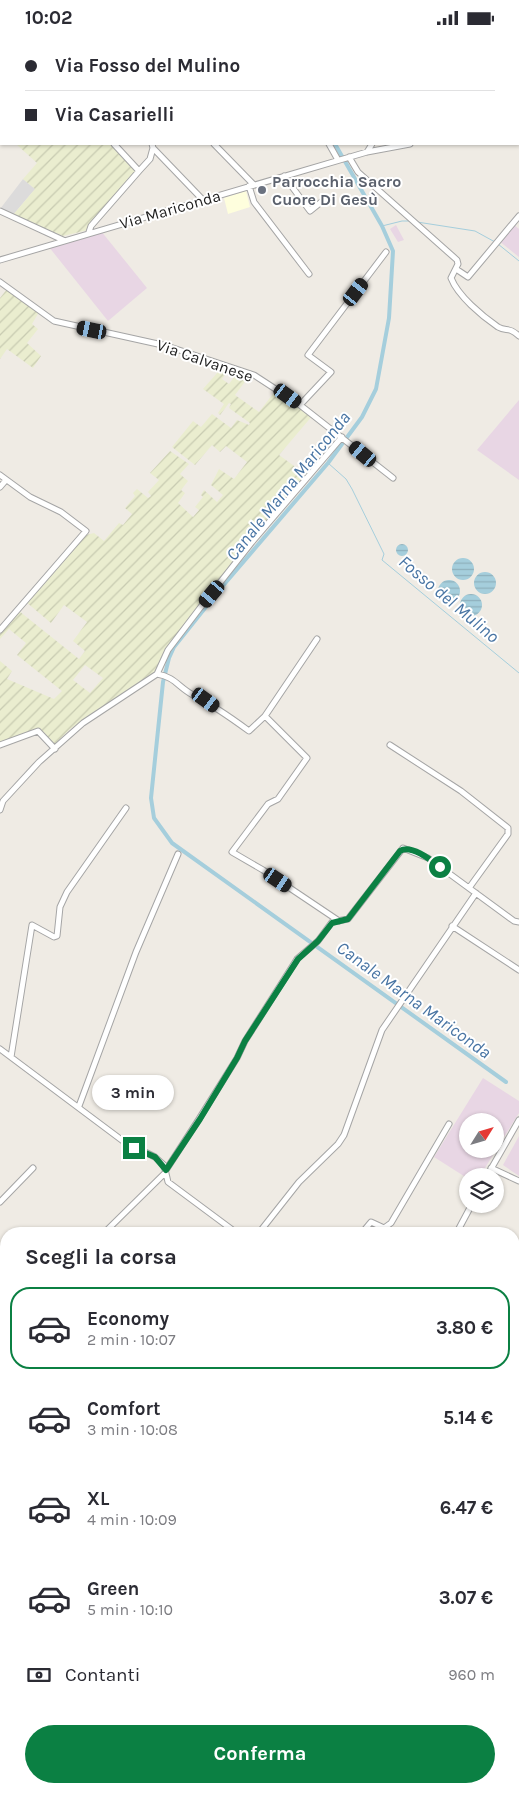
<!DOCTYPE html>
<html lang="it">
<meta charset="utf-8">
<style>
body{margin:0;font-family:Karla,sans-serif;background:#f7f7f7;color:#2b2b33;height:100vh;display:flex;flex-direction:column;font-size:19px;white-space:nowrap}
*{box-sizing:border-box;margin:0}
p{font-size:16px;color:#7c7c81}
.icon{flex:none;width:28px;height:28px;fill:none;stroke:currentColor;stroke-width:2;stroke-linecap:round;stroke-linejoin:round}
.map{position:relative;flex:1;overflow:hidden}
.drawer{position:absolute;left:0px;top:1192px;width:520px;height:566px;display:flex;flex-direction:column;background:#fff;border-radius:20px 20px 0 0;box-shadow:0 1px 4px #0004}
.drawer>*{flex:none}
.top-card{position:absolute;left:0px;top:0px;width:520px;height:110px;box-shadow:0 1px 4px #0004;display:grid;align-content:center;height:110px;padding:0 25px;background:#fff}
.needle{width:32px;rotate:53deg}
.fabs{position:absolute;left:459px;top:1078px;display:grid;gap:10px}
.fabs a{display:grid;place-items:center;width:45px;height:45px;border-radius:50%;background:#fff;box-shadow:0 1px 4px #0004;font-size:25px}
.end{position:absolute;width:22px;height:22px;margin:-11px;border:6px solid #0b8043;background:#fff;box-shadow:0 0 0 2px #fff}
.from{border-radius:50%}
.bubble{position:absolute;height:35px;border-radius:18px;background:#fff;box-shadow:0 1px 4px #0004;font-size:16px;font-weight:700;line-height:35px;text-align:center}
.car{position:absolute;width:15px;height:30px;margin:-15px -8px;border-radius:6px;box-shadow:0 0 4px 1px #0007;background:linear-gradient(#222 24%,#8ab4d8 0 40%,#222 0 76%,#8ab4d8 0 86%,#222 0)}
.top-card b{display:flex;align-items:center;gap:18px;height:48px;font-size:19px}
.top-card b+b{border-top:1px solid #e1e1e2}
.top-card i{width:12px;height:12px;background:#2b2b33}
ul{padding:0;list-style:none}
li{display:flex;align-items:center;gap:15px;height:82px;margin:0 10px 8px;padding:0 15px;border:2px solid transparent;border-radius:20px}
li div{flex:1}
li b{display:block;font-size:19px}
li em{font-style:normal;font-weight:700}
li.active{border-color:#0b8043}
li>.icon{width:45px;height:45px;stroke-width:1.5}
h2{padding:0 25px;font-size:22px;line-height:60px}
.pay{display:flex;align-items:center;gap:12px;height:55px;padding:0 25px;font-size:19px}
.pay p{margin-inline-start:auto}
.button{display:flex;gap:10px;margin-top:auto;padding:10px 25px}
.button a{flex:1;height:58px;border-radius:30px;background:#0b8043;color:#fff;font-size:20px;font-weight:700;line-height:58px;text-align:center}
.status{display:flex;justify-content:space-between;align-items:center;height:35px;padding:0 25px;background:#fff;direction:ltr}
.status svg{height:14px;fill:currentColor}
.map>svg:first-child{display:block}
</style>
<div class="status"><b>10:02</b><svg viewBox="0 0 49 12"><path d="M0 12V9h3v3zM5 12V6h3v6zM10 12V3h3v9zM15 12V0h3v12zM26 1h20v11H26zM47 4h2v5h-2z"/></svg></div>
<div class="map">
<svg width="519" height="1758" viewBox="0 0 519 1758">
<defs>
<pattern id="farmland-furrows" width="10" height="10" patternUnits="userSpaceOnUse" patternTransform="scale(1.25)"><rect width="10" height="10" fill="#eaedcf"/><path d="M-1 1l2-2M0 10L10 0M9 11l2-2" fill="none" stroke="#c8cbb1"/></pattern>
<pattern id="water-rules" width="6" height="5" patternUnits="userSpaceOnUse" patternTransform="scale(1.25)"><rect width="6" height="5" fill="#a5cedc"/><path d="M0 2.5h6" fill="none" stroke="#8eb0bc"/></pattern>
</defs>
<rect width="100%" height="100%" fill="#efebe4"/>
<!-- residential -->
<path fill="#dcdbdb" d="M23 144 35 154 13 180 0 174Z
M6 1226V1320L2 1326 6 1333V1533L4 1532 0 1540V1235Z
M514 1352 519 1356V1758H262L264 1752H514Z"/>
<!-- industrial -->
<path fill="#e8d6e4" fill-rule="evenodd" d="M513 189 519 194V222L499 206Z
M396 190 404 205 398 207 390 194Z
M101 196 147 253 108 286 49 212Z
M519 365V445L477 415Z
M483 1043 519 1066V1078L480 1141 467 1143 434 1122ZM468 1086H495V1114H468Z
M519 1101V1141L503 1130Z"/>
<!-- education -->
<path fill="#fefedd" d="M246 156 250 172 228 179 224 163Z"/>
<!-- farmland -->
<path fill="url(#farmland-furrows)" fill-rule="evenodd" d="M16 109H113L138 136 88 195 63 201 13 180 35 154 23 144 37 128Z
M7 254 39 277 32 289 38 294 27 308 41 321 33 333 7 314 0 324V263Z
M221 330 230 333 222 344 229 349 238 337 250 340 235 360 259 377 276 355 313 380 279 420 301 436 307 428 313 433 262 492 170 608 163 618 154 640 70 694 55 709 40 695H33L0 708V626L12 636 7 644 54 664 62 656 17 620 26 608 9 594 0 604V597L19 576 79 624 85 616 73 606 87 587 64 570 51 588 26 567 86 500 94 498 104 506 119 488 123 490 132 479 125 473 135 461 133 458 137 454 148 463 151 461 148 457 159 445 150 438 170 416 189 429 180 439 188 446 181 455 185 458 178 468 193 482 199 475 195 472 203 462 201 460 204 455 217 467 223 460 211 450 219 434 234 444 247 427 226 411 220 417 212 410 195 430 172 412 193 386 201 392 212 379 231 393 237 385 249 390 250 388 229 373 231 369 229 368 220 380 218 378 224 369 203 354 218 337ZM85 630 103 643 90 658 73 645Z"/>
<!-- water -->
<path fill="url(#water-rules)" d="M396 515a6 6 0 1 1 12 0a6 6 0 1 1-12 0Z
M452 534a11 11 0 1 1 22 0a11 11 0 1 1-22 0Z
M474 548a11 11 0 1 1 22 0a11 11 0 1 1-22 0Z
M438 556a11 11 0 1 1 22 0a11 11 0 1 1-22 0Z
M460 570a11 11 0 1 1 22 0a11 11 0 1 1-22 0Z"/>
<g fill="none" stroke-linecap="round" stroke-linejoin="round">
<!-- stream -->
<path stroke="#a5cedc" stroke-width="1" d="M417 187 475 196 495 207
M382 191 402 186H411
M498 209 519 226
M328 428 346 444 352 454 384 519 382 525 519 638"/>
<!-- canal -->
<path stroke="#a5cedc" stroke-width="4" d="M259 0V1
M335 109 382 191 393 216 389 283 376 354 362 382 328 428 221 553 174 612 169 623 163 647 151 763 154 783 172 808 506 1047"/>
<!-- minor casing -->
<g stroke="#a5a5a5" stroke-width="7">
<path id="minor" d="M58 0 59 1
M211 0 213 1
M252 0 253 1
M340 0 341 1
M465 0 467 1
M32 1 33 0
M99 1 100 0
M452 1 453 0
M513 1 514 0
M0 30 1 29
M0 93 1 91
M152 109 153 113 203 165
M214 109 254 150
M329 109 338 125
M367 117 372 109
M349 122 358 137 457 225 458 229 451 243C458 261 482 281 498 292 507 297 508 291 519 301
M139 136 150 124 153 113
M284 141 310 176 325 164
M249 151 254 167 309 239
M0 176 63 205
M89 197 91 191 139 136 114 109
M0 225 367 117 410 109
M456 234 468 242 519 181
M0 247 54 286 167 311 254 340 300 370 393 443
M300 370 331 337 308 320 386 217
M0 440 30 462 61 477 86 496 0 595
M0 452 6 445
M317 604 265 681 307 723 278 764 268 769 232 817 263 835 339 886
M157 639C175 642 178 652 193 660 213 670 230 682 249 696L265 681
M0 710 38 696 55 714
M390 710 461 756 508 793V799L469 853
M0 775 3 766 39 727 83 688 157 639 168 615 200 573 252 507 342 402
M452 891 519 935
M0 1014 123 1106 155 1122 164 1130 168 1147 238 1199
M11 1022 32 890 54 902 57 901 60 872 67 857 126 773
M79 1071 136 917 178 819
M491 1133 519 1146
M166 1135 199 1084 237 1023 245 1006 297 924 318 906 332 887 348 884 403 813 428 823 514 886 519 887
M487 1141 519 1085
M0 1167 33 1133
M103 1199 165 1138
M258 1199 299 1147 338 1109 344 1100 382 995 476 858
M361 1199 371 1187 384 1193 391 1188 449 1089
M456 1199 472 1169
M514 1242 519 1235
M0 1261 6 1253
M0 1321 6 1315
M0 1328 6 1337
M514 1437 519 1430
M514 1539 519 1540
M514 1668 519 1671
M0 1688H6
M514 1714 519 1706
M325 1752 336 1758
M472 1752 481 1757
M485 1752 494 1758
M161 1758 164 1752
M279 1758 282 1752
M316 1758 319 1752"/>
</g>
<!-- major casing -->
<g stroke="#956703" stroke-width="8">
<path id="major" d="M0 1517H6
M514 1587 519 1588"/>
</g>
<!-- minor -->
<use href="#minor" stroke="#fff" stroke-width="5"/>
<!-- major -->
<use href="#major" stroke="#fad49e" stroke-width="6"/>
</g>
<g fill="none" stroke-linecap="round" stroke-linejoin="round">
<!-- route -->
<path stroke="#0b8043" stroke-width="6" d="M134 1113 155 1122 166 1135 200 1084 237 1023 245 1006 298 924 318 906 332 888 348 884 400 816C411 809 431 825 440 832"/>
</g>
<!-- markers -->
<circle fill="#6b7280" stroke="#fff" stroke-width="2" cx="262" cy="155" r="5"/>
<g text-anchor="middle" stroke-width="4" stroke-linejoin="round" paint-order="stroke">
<!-- worship labels -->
<g font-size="16" font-weight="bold" fill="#5b616d" stroke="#fff" text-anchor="start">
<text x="272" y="152">Parrocchia Sacro<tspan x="272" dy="18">Cuore Di Gesù</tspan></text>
</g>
<!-- street labels -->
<g font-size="16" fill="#1e1e1e" stroke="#fff">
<text transform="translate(170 174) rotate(-16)" y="6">Via Mariconda</text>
<text transform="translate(205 325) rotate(19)" y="6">Via Calvanese</text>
</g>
<!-- water labels -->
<g font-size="18" font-style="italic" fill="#4975a4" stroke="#fff">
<text transform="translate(288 451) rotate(-51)" y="6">Canale Marna Mariconda</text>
<text transform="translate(449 564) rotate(40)" y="6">Fosso del Mulino</text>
<text transform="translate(414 965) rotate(36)" y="6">Canale Marna Mariconda</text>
</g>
</g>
</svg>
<div class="fabs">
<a><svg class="needle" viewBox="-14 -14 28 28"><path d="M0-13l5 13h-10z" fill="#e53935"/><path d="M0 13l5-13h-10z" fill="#7c7c81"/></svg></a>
<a><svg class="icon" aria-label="layers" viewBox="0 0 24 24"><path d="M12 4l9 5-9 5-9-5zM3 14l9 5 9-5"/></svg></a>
</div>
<i class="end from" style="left:440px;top:832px"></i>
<i class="end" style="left:134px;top:1113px"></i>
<div class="bubble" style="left:92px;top:1040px;width:82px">3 min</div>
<i class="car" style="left:356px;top:257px;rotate:37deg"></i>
<i class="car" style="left:92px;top:295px;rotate:282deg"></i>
<i class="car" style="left:288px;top:361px;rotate:126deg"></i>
<i class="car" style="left:363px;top:419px;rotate:310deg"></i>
<i class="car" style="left:212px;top:559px;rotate:220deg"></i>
<i class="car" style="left:206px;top:665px;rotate:126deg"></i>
<i class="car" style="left:278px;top:845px;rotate:124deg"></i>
<div class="top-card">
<b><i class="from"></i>Via Fosso del Mulino</b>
<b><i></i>Via Casarielli</b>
</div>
<section class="drawer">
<h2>Scegli la corsa</h2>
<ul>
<li class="active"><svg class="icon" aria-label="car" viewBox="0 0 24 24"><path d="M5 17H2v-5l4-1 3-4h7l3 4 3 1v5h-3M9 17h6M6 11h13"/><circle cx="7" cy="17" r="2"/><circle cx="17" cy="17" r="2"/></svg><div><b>Economy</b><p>2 min · 10:07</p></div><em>3.80 €</em></li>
<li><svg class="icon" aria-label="car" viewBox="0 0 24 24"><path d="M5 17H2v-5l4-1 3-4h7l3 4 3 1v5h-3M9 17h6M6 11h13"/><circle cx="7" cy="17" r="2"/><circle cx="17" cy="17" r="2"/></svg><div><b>Comfort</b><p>3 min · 10:08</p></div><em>5.14 €</em></li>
<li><svg class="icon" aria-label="car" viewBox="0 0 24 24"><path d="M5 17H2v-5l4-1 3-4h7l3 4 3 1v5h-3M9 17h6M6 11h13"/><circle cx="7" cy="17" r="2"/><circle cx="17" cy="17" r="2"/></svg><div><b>XL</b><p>4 min · 10:09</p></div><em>6.47 €</em></li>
<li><svg class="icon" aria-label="car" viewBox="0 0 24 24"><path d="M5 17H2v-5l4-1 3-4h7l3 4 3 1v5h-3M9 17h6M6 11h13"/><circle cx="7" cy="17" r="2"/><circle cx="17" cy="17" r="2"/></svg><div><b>Green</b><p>5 min · 10:10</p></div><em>3.07 €</em></li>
</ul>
<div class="pay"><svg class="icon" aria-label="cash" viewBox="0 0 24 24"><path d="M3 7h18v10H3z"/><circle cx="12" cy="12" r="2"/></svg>Contanti<p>960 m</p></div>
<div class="button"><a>Conferma</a></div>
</section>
</div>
